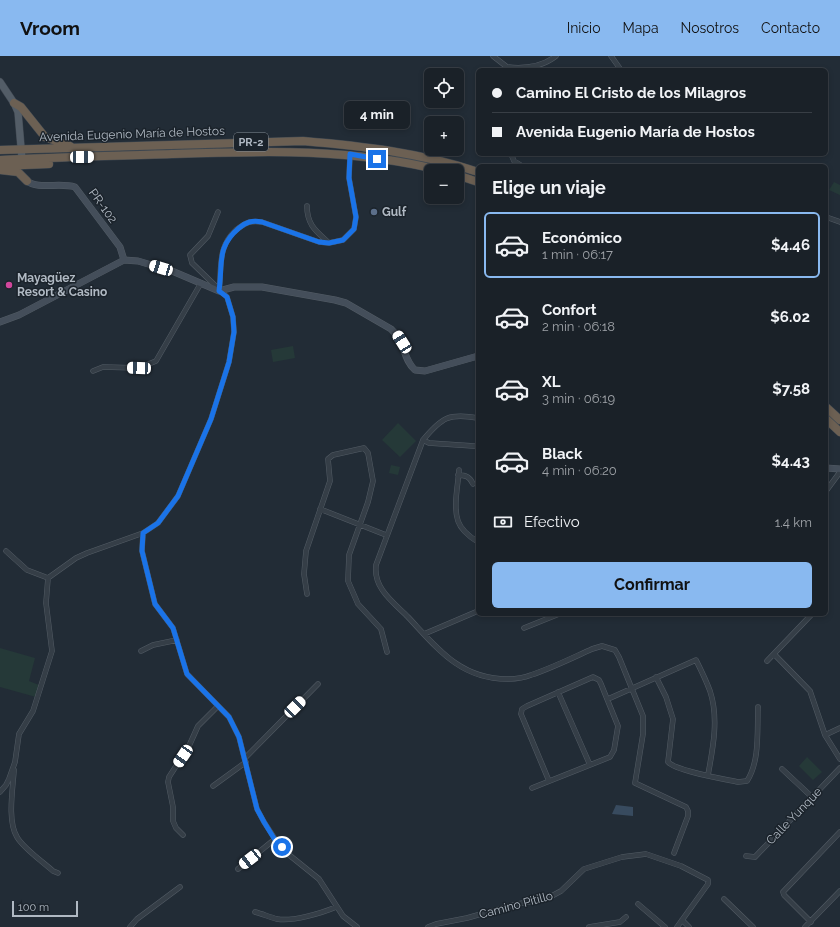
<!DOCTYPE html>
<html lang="es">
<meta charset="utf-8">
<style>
body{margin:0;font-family:Raleway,sans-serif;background:#272e34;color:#f1f3f6;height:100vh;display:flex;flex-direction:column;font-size:15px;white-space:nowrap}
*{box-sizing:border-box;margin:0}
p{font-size:13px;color:#9fa3a8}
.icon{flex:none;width:22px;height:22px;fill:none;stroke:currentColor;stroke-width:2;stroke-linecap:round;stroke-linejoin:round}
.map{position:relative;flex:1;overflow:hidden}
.side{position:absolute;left:476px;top:108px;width:352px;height:452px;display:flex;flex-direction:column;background:#1a2128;border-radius:6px;box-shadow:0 2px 6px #0003,0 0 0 1px #383e45}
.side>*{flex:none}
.top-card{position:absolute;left:476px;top:12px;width:352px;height:88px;border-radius:6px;box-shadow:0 2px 6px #0003,0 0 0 1px #383e45;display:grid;align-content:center;height:88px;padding:0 16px;background:#1a2128}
.buttons{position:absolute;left:424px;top:12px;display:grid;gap:8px}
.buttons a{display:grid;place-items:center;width:40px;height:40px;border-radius:6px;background:#1a2128;box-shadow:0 2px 6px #0003,0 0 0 1px #383e45;font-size:20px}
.scale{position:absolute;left:12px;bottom:10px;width:66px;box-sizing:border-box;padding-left:4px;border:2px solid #b0b9c3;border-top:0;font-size:11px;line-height:14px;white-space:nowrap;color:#b0b9c3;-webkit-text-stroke:3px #1b232b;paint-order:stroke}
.end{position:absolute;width:18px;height:18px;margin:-9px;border:5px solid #1a73e8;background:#fff;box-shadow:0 0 0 2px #fff}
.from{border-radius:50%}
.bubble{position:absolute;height:28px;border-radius:6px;background:#1a2128;box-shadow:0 2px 6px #0003,0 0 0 1px #383e45;font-size:13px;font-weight:700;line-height:28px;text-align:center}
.car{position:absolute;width:12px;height:24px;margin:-12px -6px;border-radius:5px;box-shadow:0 0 3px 1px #0007;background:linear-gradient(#fff 24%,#345 0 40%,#fff 0 76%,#345 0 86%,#fff 0)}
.top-card b{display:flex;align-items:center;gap:14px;height:38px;font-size:15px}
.top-card b+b{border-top:1px solid #383e45}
.top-card i{width:10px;height:10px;background:#f1f3f6}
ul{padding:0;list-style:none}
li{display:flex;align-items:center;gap:12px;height:66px;margin:0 8px 6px;padding:0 8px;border:2px solid transparent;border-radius:6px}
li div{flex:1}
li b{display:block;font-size:15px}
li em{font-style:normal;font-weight:700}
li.on{border-color:#89b9f0}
li>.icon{width:36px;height:36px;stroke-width:1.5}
h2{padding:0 16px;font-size:18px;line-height:48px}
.pay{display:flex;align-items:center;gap:10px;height:44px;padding:0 16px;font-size:15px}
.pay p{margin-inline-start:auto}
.primary-button{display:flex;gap:8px;margin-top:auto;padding:8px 16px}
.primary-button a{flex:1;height:46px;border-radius:6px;background:#89b9f0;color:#111;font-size:16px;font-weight:700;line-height:46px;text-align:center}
header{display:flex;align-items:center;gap:24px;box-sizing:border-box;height:56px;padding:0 20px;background:#89b9f0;color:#111}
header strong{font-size:19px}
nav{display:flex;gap:22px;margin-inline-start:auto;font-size:14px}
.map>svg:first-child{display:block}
</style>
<header>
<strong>Vroom</strong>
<nav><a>Inicio</a><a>Mapa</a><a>Nosotros</a><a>Contacto</a></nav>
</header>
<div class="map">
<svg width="840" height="871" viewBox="0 0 840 871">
<rect width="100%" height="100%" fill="#222c36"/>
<!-- green -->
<path fill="#253938" d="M834 126 840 129V139L829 134Z
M293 290 295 302 273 306 271 294Z
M398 367 416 385 400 401 382 384Z
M391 409 400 411 398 419 389 417Z
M0 592 35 602 29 625 39 629 36 641 0 631Z
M807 701 822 716 813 724 799 710Z"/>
<!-- water -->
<path fill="#384b5f" d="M616 749 633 751V760L612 758Z"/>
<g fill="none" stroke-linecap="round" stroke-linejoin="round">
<!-- street casing -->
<g stroke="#535c65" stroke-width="5.5">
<path id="street" d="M493 0 507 11 508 13
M611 0 621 14
M507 11C525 13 542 11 556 0
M511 98 514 105 522 110
M307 150C307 169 316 175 329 187L343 184 354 173 356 161 349 122 350 99
M826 161 840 166
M219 235C222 212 217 191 236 174 245 167 250 164 262 166L319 186 329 187
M93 315 103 311 139 312 156 305 201 227
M478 362C449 357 442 361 423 384L376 509C373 532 393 546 408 561 437 592 460 623 507 623 515 623 524 622 531 619 552 612 572 602 592 593L602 590 615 594 619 601 643 660V678L635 727 686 751 688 755V760L674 797
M423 384 429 387 474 390
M459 414C458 430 453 450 458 465 461 474 470 481 478 486
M458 419C466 419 470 421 473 428
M826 435 840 416
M320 453 386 479
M143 477 142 495 155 548 173 572 187 618 229 661 239 681 257 753 264 766 275 783 288 798 319 823 343 860 357 871
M6 495 27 514 48 522
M307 538 304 518 306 495 330 425 328 403 333 399 364 392 368 397 373 425 368 446 349 499 348 525 358 548 381 573 387 596
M524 572 559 558
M424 578 478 555
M141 595 153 589 177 584
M774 598 810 635 825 679 840 703
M767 605 812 558
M656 621 666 641 673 663 668 706C676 715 724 723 738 726L747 725C760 705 757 675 758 651
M558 636 590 709
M608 643 696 604C701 614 706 624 710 635 719 662 713 692 708 719
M825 679 840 672
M245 702 318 628
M782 713 812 741
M14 714C13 732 7 765 17 781 23 792 43 806 53 815L58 817
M213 730 246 706
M532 732 610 701 614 694 618 670 601 628 599 624 593 621 527 650 522 653 521 658 549 725
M0 736 6 729 9 723 15 706 19 678 33 655 52 595 46 547 48 522 76 502 87 497 143 477 158 467 178 440 211 363 229 306 234 276 233 261 227 241 192 207 190 199 208 180 218 156
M183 779 176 772 173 765V751L168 726 169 721 189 690 198 670 218 650
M746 800 755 801 840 712
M238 813 275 783
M724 843 753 871
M638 848 665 871
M255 856C262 858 270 861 277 863 292 866 322 857 336 851
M682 864 689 871
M811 866 784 839 783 836 840 776
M130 871 137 863 180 831
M428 871 436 868 467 862 513 849 548 842 561 835 584 813 622 801 646 798 681 810 708 824V828L677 871
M589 871 620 866 626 861
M805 871 840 835"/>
</g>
<!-- secondary casing -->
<g stroke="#535c65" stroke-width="7">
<path id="secondary" d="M27 125C38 134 60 126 75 131L120 191 124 204
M0 266 19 259 124 204 138 205 172 215 219 235 234 231H262L335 244 346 247 391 273C406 286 402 302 415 314L425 315 478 300
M826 412 840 413"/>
</g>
<!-- primary casing -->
<g stroke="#3f4750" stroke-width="8">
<path id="primary" d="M0 26 14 47 18 56 22 103"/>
</g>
<!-- highway casing -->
<g stroke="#404952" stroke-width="9">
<path id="highway" d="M14 47 21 51 45 81 70 90
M0 94 303 85C362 90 422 97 478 116
M0 104C57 101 115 100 172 98 264 95 353 92 443 115
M0 110 49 108
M0 114 18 116 27 125
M457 119 478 126
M826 351 840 364
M826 363 840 376"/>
</g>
<!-- street -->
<use href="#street" stroke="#353e47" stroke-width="4.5"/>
<!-- secondary -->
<use href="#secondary" stroke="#444e5a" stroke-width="6"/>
<!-- primary -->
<use href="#primary" stroke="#535d67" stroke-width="7"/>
<!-- highway -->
<use href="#highway" stroke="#6c6053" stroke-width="8"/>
</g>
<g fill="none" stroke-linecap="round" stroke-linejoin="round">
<!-- route -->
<path stroke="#1a73e8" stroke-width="5" d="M282 791 275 784 264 766 257 753 239 681 229 661 187 618 173 572 155 548 142 495 143 477 158 467 178 440 211 363 229 306 234 276 233 261 227 241 219 235C223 208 216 191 239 172 246 166 252 164 262 166L319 186 329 187 343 184 354 173 356 161 349 122 350 98 377 103"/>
</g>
<!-- markers -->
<circle fill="#5c6f8a" stroke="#1b232b" stroke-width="1.5" cx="374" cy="156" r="4"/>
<circle fill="#d1479c" stroke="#1b232b" stroke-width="1.5" cx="9" cy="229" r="4"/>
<g text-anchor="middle" stroke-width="3" stroke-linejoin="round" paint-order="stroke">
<!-- shield labels -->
<rect fill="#1b232b" stroke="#838c95" stroke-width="1" x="234" y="77" width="34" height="18" rx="3"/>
<g font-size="11" font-weight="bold" fill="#b0b9c3">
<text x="251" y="90">PR-2</text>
</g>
<!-- street labels -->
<g font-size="12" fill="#b0b9c3" stroke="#1b232b">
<text transform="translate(132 78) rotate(-2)" y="4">Avenida Eugenio María de Hostos</text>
<text transform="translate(103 150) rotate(54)" y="4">PR-102</text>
<text transform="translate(794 760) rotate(-46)" y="4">Calle Yunque</text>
<text transform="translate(516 849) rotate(-15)" y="4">Camino Pitillo</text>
</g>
<!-- poi labels -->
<g font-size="12" font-weight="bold" fill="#b0b9c3" stroke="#1b232b" text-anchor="start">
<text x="382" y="160">Gulf</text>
<text x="17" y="226">Mayagüez<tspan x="17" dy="14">Resort &amp; Casino</tspan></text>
</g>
</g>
</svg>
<div class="buttons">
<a><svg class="icon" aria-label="locate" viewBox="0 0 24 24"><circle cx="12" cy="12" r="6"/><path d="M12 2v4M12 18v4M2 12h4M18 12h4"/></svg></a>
<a>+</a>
<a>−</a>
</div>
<div class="scale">100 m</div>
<i class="end from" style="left:282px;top:791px"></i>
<i class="end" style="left:377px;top:103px"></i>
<div class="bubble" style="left:344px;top:45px;width:66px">4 min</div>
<i class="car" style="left:82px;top:101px;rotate:89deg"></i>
<i class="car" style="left:161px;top:212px;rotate:287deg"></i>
<i class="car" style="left:402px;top:286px;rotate:328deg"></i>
<i class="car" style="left:139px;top:312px;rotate:272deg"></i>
<i class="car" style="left:295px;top:651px;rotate:45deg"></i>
<i class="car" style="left:183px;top:700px;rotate:214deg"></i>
<i class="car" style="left:250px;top:803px;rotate:232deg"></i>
<div class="top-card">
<b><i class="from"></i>Camino El Cristo de los Milagros</b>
<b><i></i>Avenida Eugenio María de Hostos</b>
</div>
<section class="side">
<h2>Elige un viaje</h2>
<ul>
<li class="on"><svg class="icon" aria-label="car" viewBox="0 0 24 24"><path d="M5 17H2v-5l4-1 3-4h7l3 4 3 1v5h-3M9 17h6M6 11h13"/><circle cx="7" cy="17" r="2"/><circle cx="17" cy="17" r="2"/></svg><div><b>Económico</b><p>1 min · 06:17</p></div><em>$4.46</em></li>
<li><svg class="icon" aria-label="car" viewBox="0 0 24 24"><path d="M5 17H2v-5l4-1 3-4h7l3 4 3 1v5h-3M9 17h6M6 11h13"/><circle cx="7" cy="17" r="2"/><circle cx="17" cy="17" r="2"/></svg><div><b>Confort</b><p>2 min · 06:18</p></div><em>$6.02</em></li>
<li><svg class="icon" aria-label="car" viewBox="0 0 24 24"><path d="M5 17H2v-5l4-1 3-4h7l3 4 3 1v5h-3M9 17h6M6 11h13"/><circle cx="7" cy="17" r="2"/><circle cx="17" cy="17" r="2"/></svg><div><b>XL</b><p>3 min · 06:19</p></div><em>$7.58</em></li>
<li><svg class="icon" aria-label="car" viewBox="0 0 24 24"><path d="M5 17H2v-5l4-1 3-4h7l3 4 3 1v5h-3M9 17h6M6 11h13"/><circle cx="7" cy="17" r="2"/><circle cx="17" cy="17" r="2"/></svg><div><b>Black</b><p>4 min · 06:20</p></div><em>$4.43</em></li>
</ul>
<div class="pay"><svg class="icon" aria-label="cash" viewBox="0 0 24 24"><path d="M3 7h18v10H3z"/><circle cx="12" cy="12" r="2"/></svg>Efectivo<p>1.4 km</p></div>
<div class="primary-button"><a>Confirmar</a></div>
</section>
</div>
